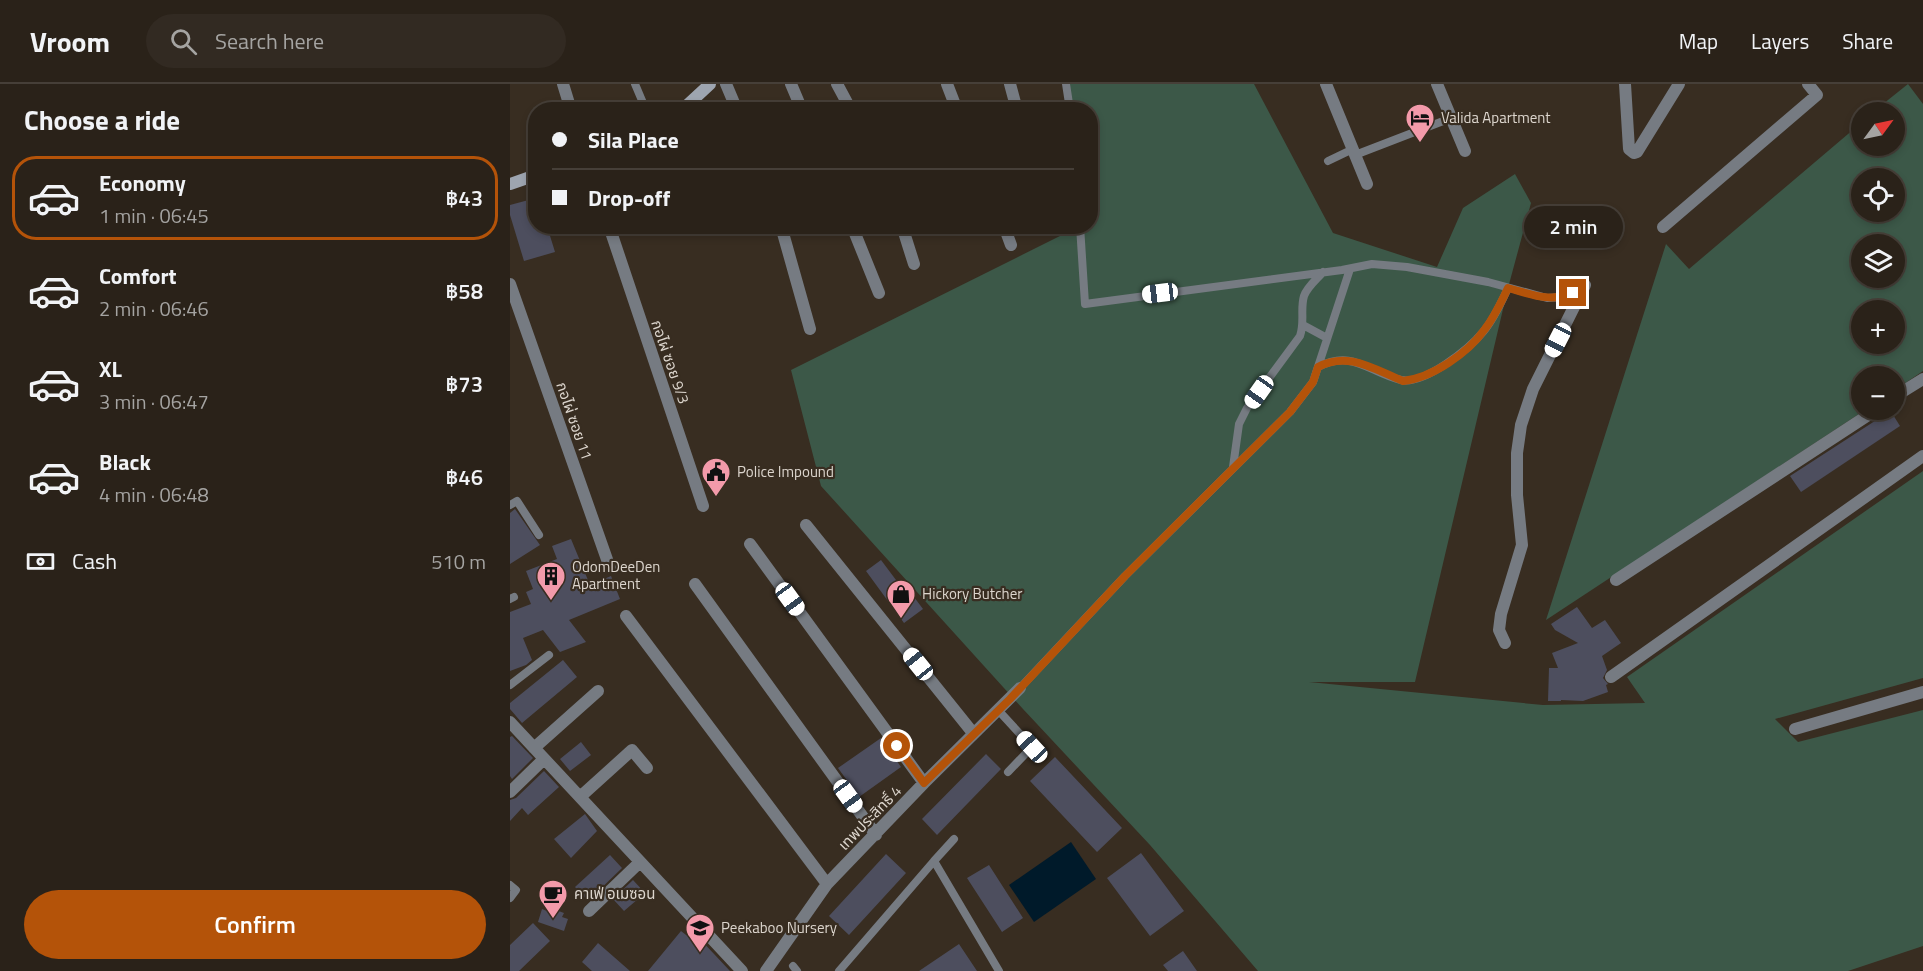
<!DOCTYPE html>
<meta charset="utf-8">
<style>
body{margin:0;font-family:"Titillium Web","Noto Sans Thai",sans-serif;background:#322a22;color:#f1f3f6;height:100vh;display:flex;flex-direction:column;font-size:22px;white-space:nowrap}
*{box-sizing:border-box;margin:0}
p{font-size:20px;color:#a5a4a2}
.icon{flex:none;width:33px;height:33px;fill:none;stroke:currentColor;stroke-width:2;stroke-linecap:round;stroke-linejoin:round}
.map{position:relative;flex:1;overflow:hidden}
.drawer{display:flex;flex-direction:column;background:#2a2219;width:510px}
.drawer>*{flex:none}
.hud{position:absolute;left:18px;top:18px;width:570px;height:132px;border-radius:24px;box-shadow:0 3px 9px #0003,0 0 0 2px #463f38;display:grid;align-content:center;height:132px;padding:0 24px;background:#2a2219}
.needle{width:39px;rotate:57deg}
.controls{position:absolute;left:1341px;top:18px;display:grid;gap:12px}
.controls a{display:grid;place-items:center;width:54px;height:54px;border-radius:50%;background:#2a2219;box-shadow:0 3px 9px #0003,0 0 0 2px #463f38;font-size:30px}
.end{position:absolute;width:27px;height:27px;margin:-14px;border:8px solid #b45309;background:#fff;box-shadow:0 0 0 3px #fff}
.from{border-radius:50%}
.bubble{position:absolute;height:42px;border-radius:21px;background:#2a2219;box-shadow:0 3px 9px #0003,0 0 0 2px #463f38;font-size:20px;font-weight:600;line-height:42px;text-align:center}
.car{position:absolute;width:18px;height:36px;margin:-18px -9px;border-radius:8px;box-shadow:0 0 4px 2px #0007;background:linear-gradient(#fff 24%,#345 0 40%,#fff 0 76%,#345 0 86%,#fff 0)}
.hud b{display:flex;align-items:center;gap:21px;height:57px;font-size:22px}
.hud b+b{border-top:2px solid #463f38}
.hud i{width:15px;height:15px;background:#f1f3f6}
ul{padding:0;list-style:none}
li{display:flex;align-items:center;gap:18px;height:84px;margin:0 12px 9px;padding:0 12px;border:3px solid transparent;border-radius:24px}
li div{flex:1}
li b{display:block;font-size:22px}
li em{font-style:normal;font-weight:600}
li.on{border-color:#b45309}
li>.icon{width:54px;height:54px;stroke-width:1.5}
h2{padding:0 24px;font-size:27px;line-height:72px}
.pay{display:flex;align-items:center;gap:15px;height:66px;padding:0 24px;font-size:22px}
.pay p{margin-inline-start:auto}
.primary-button{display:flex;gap:12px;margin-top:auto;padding:12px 24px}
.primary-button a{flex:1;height:69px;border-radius:36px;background:#b45309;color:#fff;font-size:24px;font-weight:600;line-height:69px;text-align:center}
header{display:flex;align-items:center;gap:36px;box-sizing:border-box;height:84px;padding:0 30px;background:#2a2219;border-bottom:2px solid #463f38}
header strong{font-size:28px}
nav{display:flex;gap:33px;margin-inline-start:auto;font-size:21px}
.search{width:420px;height:54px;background:#322a22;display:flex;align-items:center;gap:15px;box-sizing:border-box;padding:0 21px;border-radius:33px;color:#a5a4a2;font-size:22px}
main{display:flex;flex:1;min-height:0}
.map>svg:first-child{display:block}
</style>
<header>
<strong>Vroom</strong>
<div class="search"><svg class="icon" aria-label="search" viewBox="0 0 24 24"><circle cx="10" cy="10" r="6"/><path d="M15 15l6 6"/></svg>Search here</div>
<nav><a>Map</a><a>Layers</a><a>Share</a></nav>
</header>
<main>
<section class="drawer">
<h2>Choose a ride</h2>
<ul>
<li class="on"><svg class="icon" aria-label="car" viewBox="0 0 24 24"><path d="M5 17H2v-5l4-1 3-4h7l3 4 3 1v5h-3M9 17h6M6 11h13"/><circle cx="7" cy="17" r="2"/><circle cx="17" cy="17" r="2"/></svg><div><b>Economy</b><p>1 min · 06:45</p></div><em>฿43</em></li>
<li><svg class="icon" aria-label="car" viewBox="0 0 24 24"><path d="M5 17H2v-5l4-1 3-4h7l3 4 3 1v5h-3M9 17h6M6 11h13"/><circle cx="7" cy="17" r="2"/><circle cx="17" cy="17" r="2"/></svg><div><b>Comfort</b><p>2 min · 06:46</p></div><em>฿58</em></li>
<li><svg class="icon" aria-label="car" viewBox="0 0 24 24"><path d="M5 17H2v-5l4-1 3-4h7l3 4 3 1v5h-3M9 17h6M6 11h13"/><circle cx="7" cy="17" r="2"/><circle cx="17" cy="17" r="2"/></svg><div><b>XL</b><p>3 min · 06:47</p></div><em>฿73</em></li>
<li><svg class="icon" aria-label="car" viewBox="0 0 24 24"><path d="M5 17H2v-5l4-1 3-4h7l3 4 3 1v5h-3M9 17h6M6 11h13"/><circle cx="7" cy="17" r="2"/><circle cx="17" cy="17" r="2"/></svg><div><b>Black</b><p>4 min · 06:48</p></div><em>฿46</em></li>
</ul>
<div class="pay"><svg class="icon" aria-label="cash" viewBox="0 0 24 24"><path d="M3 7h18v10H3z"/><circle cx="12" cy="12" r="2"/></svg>Cash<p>510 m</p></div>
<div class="primary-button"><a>Confirm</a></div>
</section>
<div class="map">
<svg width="1413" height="887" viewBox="0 0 1413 887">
<rect width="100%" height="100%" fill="#382d21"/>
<!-- green -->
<path fill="#3c5848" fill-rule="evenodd" d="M556 0H744L823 149 927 183 953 124 1005 90 1021 119 998 204 905 598H799L1033 621 1135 619 1117 593 1413 387V594L1265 635 1288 658 1413 626V862L1338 887H748L640 761 513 625 311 402 281 286 568 143 580 142V26L558 25Z
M1398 0 1413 20V287L1385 306 1384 292H1352V326H1355L1036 536 1156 160 1179 185 1351 39 1352 62H1384V28H1363ZM1352 94H1384V128H1352ZM1352 160H1384V194H1352ZM1352 226H1384V260H1352Z"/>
<!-- water -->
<path fill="#001a2a" d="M561 758 586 795 524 838 499 801Z"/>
<!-- building -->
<path fill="#4d4e5e" d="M26 114V142H37L45 168 14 177 0 131V121Z
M1376 326H1380L1390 342 1291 408 1280 392 1371 333Z
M5 425 30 461 0 480V429Z
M61 455 80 501 101 492 110 515 59 536 76 558 50 568 33 546 13 554 22 576 16 581 0 587V528L21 520 16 508 23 505 16 487 47 475 42 462Z
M371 476 389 500 392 497 413 525 394 539 356 487Z
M1067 523 1082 544 1095 536 1111 559 1092 572 1097 586 1093 594 1098 600 1096 601 1098 608 1073 617 1051 616V617H1038L1039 584H1048L1042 569 1068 559 1045 546 1041 540Z
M53 576 67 593 12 639 0 625V619Z
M2 652 23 674 2 695 0 692V653Z
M371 654 391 683 349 713 328 684Z
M71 658 81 671 60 687 50 675Z
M476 670 491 685 427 751 412 735Z
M545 673 612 744 587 768 520 697Z
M34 687 49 703 18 731 12 724 0 737V716L6 714Z
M75 730 87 747 61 774 44 755Z
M631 769 674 827 640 852 597 794Z
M376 770 396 789 339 851 319 832Z
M100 771 112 784 78 817 65 803Z
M479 781 513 834 492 848 457 794Z
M123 796 135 809 114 827 103 815Z
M38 823 54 829 52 833 58 835 54 847 28 838 32 825 37 827Z
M23 839 40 857 9 887H0V861Z
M171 847 185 858 189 854 220 887H138Z
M88 859 120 887H82L72 878Z
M449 860 467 887H409Z
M673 867 687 887H658L653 881Z"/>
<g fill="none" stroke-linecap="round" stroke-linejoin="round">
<!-- lane -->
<path stroke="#767b82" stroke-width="8" d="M125 0 136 26
M556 0 560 26
M845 71 941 34
M818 77 843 65
M570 142 575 220 832 186 862 180 897 183 978 198 1037 214 1053 213 1072 203
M793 241 817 254
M808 283C843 265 858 288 891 296 914 301 959 265 973 248 984 235 991 219 998 204
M723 383 729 340 737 324 790 252C795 238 790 225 794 212 797 203 806 196 813 188
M0 421 7 417 29 451
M0 515 4 513
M0 601 39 571
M510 604 615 492 780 328 803 298 840 185
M488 626 522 663 498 688
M444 755 424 777 489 887
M0 801 6 806 0 814
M283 882 287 887
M329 887 424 777"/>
<!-- street -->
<path stroke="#767b82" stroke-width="12" d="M53 0 61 26
M216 0 227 26
M281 0 292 26
M327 0 341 26
M437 0 447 26
M500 0 507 26
M816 0 857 100
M927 0 955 67
M1115 0 1119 65 1124 69 1127 68 1169 0
M99 142 193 422
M271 142 300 245
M342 142 369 209
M392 142 404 180
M494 142 501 161
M1153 143 1307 11 1298 0
M0 200 100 484
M1384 313 1413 295
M296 441 463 649
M240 460 414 699
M1106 496 1366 326
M185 500 366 751
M116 532 317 800
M995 559 989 546 991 530 1012 461 1007 411V369L1011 341 1023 305 1075 201
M1101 593 1413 372
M0 638 232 887
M1285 645 1413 608
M24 664 88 607
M0 708 34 675
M70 713 122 666 137 684
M79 827 130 778
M256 887 317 800 414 699 510 604"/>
<!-- secondary -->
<path stroke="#9ea5b0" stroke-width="12" d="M172 26 200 0
M0 100 26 91"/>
</g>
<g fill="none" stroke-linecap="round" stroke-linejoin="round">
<!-- route -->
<path stroke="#b45309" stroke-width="8" d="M387 662 414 699 500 615 615 492 780 328 803 298 808 283C838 267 863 285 893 297 922 294 958 269 975 245 985 232 991 218 998 204 1020 210 1041 219 1063 209"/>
</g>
<!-- icons -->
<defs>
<g id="hotel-pin" transform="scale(1.5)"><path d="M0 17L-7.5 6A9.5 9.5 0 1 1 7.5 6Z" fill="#f39aaa" stroke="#382d21"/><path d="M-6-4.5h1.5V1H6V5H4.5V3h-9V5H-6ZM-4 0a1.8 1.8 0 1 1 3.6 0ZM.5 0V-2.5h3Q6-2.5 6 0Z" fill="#111"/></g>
<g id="civic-pin" transform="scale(1.5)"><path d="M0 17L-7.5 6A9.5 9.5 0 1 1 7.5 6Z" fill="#f39aaa" stroke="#382d21"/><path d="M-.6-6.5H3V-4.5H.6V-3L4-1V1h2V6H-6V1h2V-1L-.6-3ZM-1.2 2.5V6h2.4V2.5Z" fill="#111"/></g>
<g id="building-pin" transform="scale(1.5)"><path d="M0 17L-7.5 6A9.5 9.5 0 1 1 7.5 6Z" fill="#f39aaa" stroke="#382d21"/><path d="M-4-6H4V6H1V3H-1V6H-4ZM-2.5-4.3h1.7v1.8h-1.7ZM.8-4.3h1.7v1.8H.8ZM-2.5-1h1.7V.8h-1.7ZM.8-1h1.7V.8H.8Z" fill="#111"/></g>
<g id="shop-pin" transform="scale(1.5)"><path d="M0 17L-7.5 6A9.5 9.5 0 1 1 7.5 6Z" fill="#f39aaa" stroke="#382d21"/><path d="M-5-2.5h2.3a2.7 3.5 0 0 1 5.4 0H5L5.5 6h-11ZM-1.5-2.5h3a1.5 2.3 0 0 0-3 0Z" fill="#111"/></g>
<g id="cafe-pin" transform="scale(1.5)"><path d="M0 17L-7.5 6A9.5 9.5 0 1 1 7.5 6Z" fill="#f39aaa" stroke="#382d21"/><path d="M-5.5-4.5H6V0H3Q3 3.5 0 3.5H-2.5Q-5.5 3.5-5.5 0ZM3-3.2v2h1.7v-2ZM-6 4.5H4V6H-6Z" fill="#111"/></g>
<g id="school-pin" transform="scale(1.5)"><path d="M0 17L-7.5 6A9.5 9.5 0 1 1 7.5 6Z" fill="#f39aaa" stroke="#382d21"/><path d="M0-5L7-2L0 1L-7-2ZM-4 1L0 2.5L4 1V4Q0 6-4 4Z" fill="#111"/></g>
</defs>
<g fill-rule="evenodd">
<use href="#hotel-pin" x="910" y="34"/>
<use href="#civic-pin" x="206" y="388"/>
<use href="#building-pin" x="41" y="492"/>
<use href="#shop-pin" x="391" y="510"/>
<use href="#cafe-pin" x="43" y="810"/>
<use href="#school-pin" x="190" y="844"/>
</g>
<g text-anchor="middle" stroke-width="4.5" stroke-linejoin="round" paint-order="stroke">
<!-- poi labels -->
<g font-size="15" fill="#dcd5cd" stroke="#382d21" text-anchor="start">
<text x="931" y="39">Valida Apartment</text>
<text x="227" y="393">Police Impound</text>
<text x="62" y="488">OdomDeeDen<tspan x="62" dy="17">Apartment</tspan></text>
<text x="412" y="515">Hickory Butcher</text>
<text x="64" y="815">คาเฟ่ อเมซอน</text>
<text x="211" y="849">Peekaboo Nursery</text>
</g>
<!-- street labels -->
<g font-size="15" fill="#dcd5cd" stroke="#382d21">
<text transform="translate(160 278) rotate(71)" y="5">กอไผ่ ซอย 9/3</text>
<text transform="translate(64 337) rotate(71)" y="5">กอไผ่ ซอย 11</text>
<text transform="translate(360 734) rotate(-46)" y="5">เทพประสิทธิ์ 4</text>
</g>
</g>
</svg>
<div class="controls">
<a><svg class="needle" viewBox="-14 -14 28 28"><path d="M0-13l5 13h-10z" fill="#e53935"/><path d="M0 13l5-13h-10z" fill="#a5a4a2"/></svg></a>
<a><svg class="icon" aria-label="locate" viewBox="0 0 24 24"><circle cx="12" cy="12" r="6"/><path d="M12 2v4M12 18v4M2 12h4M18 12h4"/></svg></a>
<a><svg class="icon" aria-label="layers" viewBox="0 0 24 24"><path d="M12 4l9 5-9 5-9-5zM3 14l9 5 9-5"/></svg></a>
<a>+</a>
<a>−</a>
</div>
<i class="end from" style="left:387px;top:662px"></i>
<i class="end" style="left:1063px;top:209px"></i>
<div class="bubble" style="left:1014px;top:122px;width:99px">2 min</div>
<i class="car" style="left:650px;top:209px;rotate:263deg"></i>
<i class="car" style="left:1048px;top:256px;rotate:207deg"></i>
<i class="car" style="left:749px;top:308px;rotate:215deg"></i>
<i class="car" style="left:280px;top:515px;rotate:144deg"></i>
<i class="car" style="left:408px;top:580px;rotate:321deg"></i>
<i class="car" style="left:522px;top:663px;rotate:317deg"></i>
<i class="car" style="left:338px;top:712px;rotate:144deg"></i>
<div class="hud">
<b><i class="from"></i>Sila Place</b>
<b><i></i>Drop-off</b>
</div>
</div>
</main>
